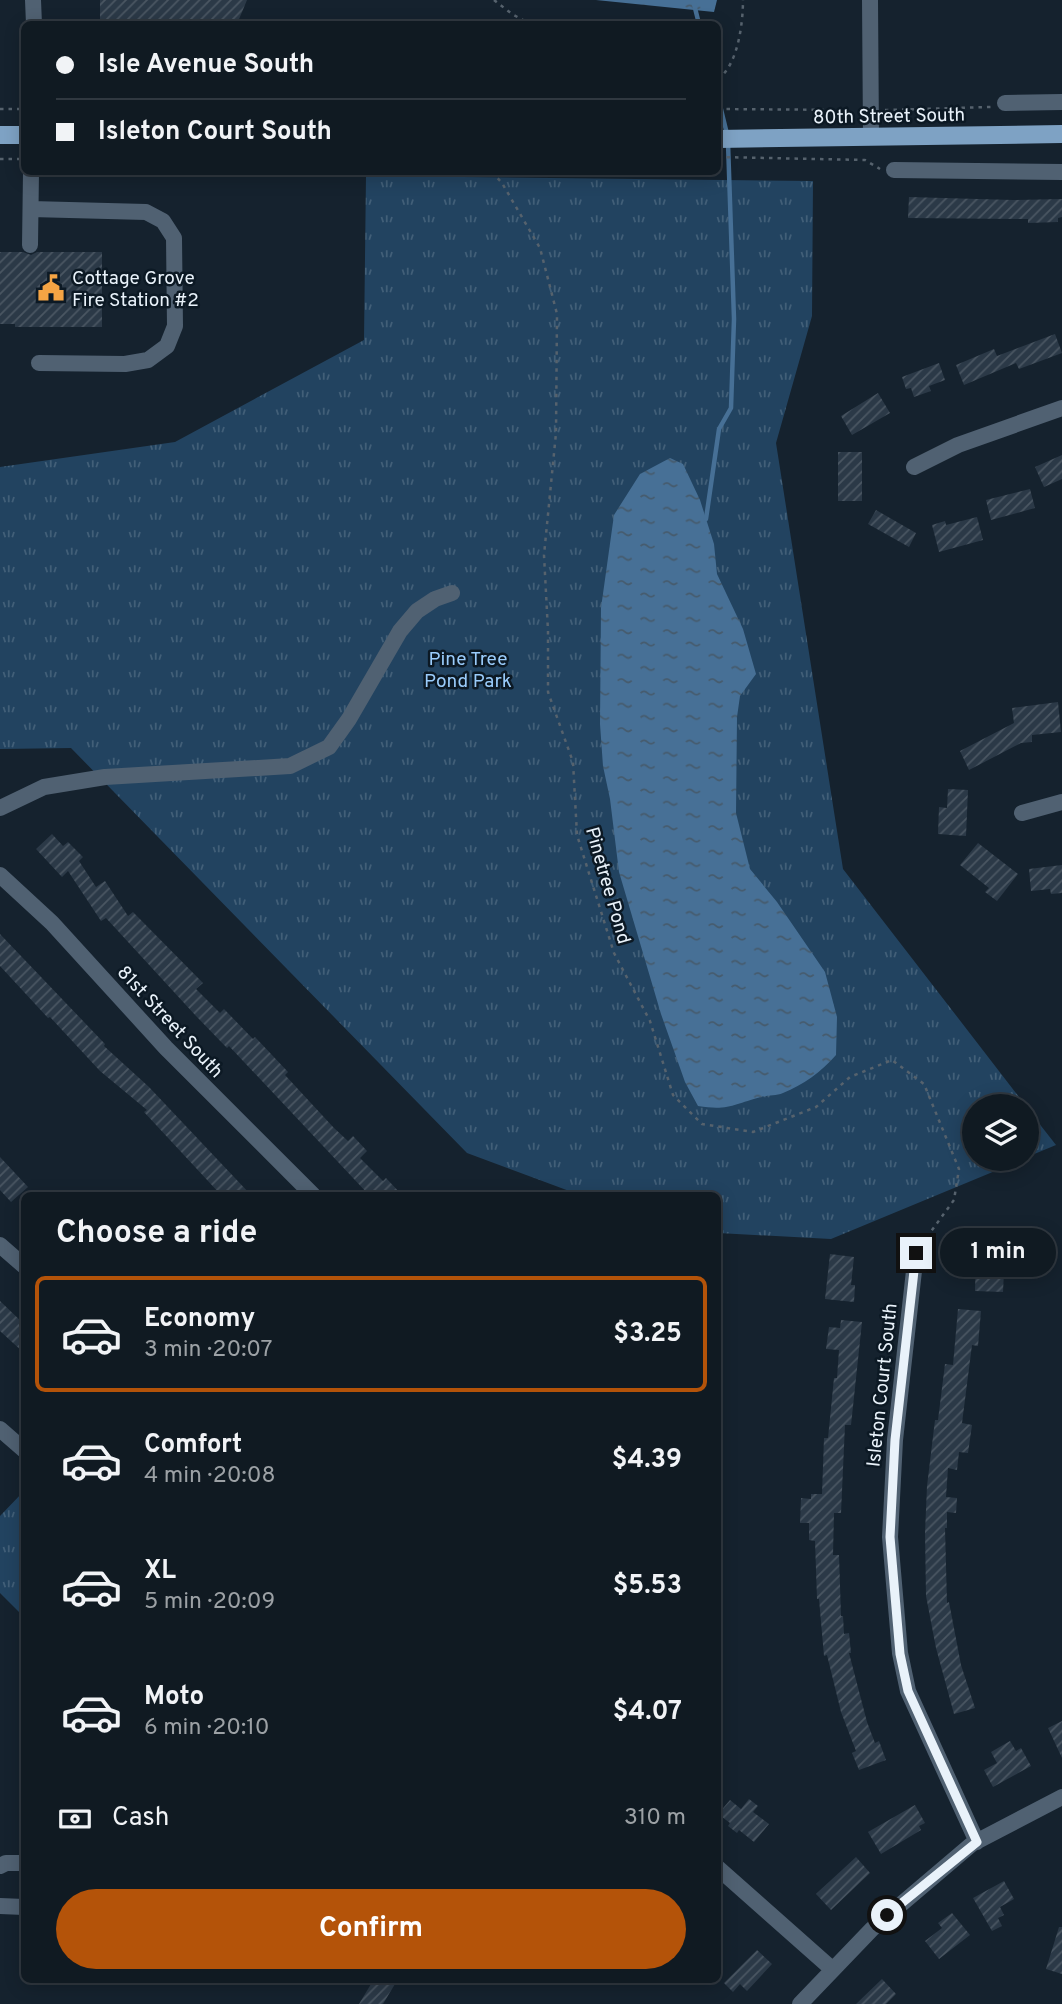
<!DOCTYPE html>
<meta charset="utf-8">
<style>
body{margin:0;font-family:Overpass,sans-serif;background:#19232a;color:#f1f3f6;height:100vh;display:flex;flex-direction:column;font-size:26px;white-space:nowrap}
*{box-sizing:border-box;margin:0}
p{font-size:23px;color:#9ca1a5}
.icon{flex:none;width:38px;height:38px;fill:none;stroke:currentColor;stroke-width:2;stroke-linecap:round;stroke-linejoin:round}
.map{position:relative;flex:1;overflow:hidden}
.sheet{position:absolute;left:21px;top:1192px;width:700px;height:791px;display:flex;flex-direction:column;background:#101a22;border-radius:10px;box-shadow:0 4px 18px #0003,0 0 0 2px #303840}
.sheet>*{flex:none}
.top-card{position:absolute;left:21px;top:21px;width:700px;height:154px;border-radius:10px;box-shadow:0 4px 18px #0003,0 0 0 2px #303840;display:grid;align-content:center;height:154px;padding:0 35px;background:#101a22}
.tools{position:absolute;left:962px;top:1094px;display:grid;gap:14px}
.tools a{display:grid;place-items:center;width:77px;height:77px;border-radius:50%;background:#101a22;box-shadow:0 4px 18px #0003,0 0 0 2px #303840;font-size:35px}
.end{position:absolute;width:32px;height:32px;margin:-16px;border:9px solid #e9f2fa;background:#111;box-shadow:0 0 0 4px #111}
.from{border-radius:50%}
.bubble{position:absolute;height:49px;border-radius:24px;background:#101a22;box-shadow:0 4px 18px #0003,0 0 0 2px #303840;font-size:23px;font-weight:700;line-height:49px;text-align:center}
.top-card b{display:flex;align-items:center;gap:24px;height:66px;font-size:26px}
.top-card b+b{border-top:2px solid #303840}
.top-card i{width:18px;height:18px;background:#f1f3f6}
ul{padding:0;list-style:none}
li{display:flex;align-items:center;gap:21px;height:116px;margin:0 14px 10px;padding:0 21px;border:4px solid transparent;border-radius:10px}
li div{flex:1}
li b{display:block;font-size:26px}
li em{font-style:normal;font-weight:700}
li.on{border-color:#b45309}
li>.icon{width:63px;height:63px;stroke-width:1.5}
h2{padding:0 35px;font-size:32px;line-height:84px}
.pay{display:flex;align-items:center;gap:18px;height:77px;padding:0 35px;font-size:26px}
.pay p{margin-inline-start:auto}
.button{display:flex;gap:14px;margin-top:auto;padding:14px 35px}
.button a{flex:1;height:80px;border-radius:42px;background:#b45309;color:#fff;font-size:28px;font-weight:700;line-height:80px;text-align:center}
.map>svg:first-child{display:block}
</style>
<div class="map">
<svg width="1062" height="2004" viewBox="0 0 1062 2004">
<defs>
<pattern id="park-tufts" width="24" height="20" patternUnits="userSpaceOnUse" patternTransform="scale(1.75)"><rect width="24" height="20" fill="#224360"/><path d="M3 7l-1-3M5 7V3M7 7l1-3M15 17l-1-3M17 17v-4M19 17l1-3" fill="none" stroke="#425f78"/></pattern>
<pattern id="water-ripples" width="26" height="14" patternUnits="userSpaceOnUse" patternTransform="scale(1.75)"><rect width="26" height="14" fill="#477096"/><path d="M2 4q2-2 4 0t4 0M15 11q2-2 4 0t4 0" fill="none" stroke="#465b6d"/></pattern>
<pattern id="building-hatch" width="6" height="6" patternUnits="userSpaceOnUse" patternTransform="scale(1.75)"><rect width="6" height="6" fill="#2b3947"/><path d="M-1 1l2-2M0 6l6-6M5 7l2-2" fill="none" stroke="#4a5662"/></pattern>
</defs>
<rect width="100%" height="100%" fill="#15222e"/>
<!-- park -->
<path fill="url(#park-tufts)" d="M366 176 813 181 812 316 776 443 843 869 1026 1106H975V1158L1024 1159 831 1239 718 1233V1195H580L467 1153 71 748 0 749V467L175 442 364 340Z
M1027 1108 1056 1145 1027 1157Z
M24 1491V1617L0 1593V1516Z"/>
<!-- water -->
<path fill="url(#water-ripples)" d="M596 0H717L714 12Z
M670 458 683 464 700 500 714 544 717 574 743 629 756 674 740 696 737 717 736 813 750 869 777 902 825 972 837 1017 836 1055C821 1072 803 1085 783 1093 776 1096 769 1095 761 1097 734 1104 729 1111 698 1106L685 1082 661 1014 619 872 610 799 603 766 600 724 601 608 614 515 640 474Z"/>
<g fill="none" stroke-linecap="round" stroke-linejoin="round">
<!-- stream -->
<path stroke="#477096" stroke-width="4.5" d="M693 0 699 24
M718 97 727 134
M706 519 719 429 731 408 734 319 728 143"/>
</g>
<!-- building -->
<path fill="url(#building-hatch)" d="M100 0H247L237 24H100Z
M909 197 1013 200 1062 199V217L1058 218V222L1028 223V219L908 218Z
M0 252H23L31 255 37 252H102V327H15V324H0Z
M1055 334 1062 353 1019 369 1016 363 964 385 956 365 994 349 997 356Z
M939 363 945 380 929 386 931 391 914 397 911 388 906 389 902 377Z
M878 393 890 413 852 435 841 416Z
M838 452H862V501H838Z
M1062 455V479L1044 487 1035 467Z
M1030 489 1035 508 991 520 986 500Z
M876 510 916 533 909 547 868 524Z
M977 517 983 540 939 552 932 525 945 521 946 525Z
M1058 702 1061 732 1032 735V742L1021 743 969 770 960 751 1014 723 1012 708Z
M948 789 968 790 966 836 938 834 939 807 947 808Z
M52 834 63 846 68 842 83 857 79 861 96 887 105 881 128 916 133 912 203 983 196 989 220 1013 224 1009 253 1039 255 1037 288 1072 285 1075 334 1128 348 1141 353 1136 367 1151 360 1158 383 1181 386 1178 402 1195H369L229 1046 227 1048 196 1016 106 918 101 921 68 871 62 877 36 849Z
M978 843 1018 874 997 901 985 892 989 888 960 865Z
M1062 865V893L1051 894 1050 889 1031 891 1029 869Z
M0 934 105 1044 104 1046 149 1087 251 1195H221L144 1112 147 1110 100 1071 50 1017 48 1018 0 966Z
M0 1157 28 1187 11 1202 0 1190Z
M976 1252 997 1253V1271H1004L1003 1292 975 1291Z
M830 1254 854 1257 851 1285H855L854 1302 825 1299Z
M0 1301 24 1324V1353L0 1331Z
M958 1309 981 1311 978 1346 972 1345 962 1423 972 1425 968 1453 959 1452 957 1470 948 1468 946 1497 957 1498 956 1513 947 1512V1528H945L947 1603 949 1602 961 1665 975 1708 954 1714 936 1648 926 1596 925 1533 927 1486 935 1420H938L945 1364 953 1365Z
M841 1320 862 1322 851 1425H845L841 1513H834L833 1555H839L841 1616H843L844 1634 849 1633 851 1653H849L867 1722 875 1743 879 1741 886 1760 859 1770 852 1753 856 1751 841 1712 827 1655 824 1656 819 1599H817L815 1541 809 1540V1523H800L801 1498 811 1499V1494H822L824 1438H828L834 1378H837L839 1350 826 1349 829 1327 840 1328Z
M1062 1721V1758L1048 1728Z
M1010 1741 1016 1751 1021 1748 1031 1766 993 1787 984 1770 997 1763 991 1752Z
M749 1799 758 1806 753 1812 769 1824 754 1842 739 1830 737 1833 728 1826 730 1823 718 1814 730 1800 741 1809Z
M915 1805 925 1823 919 1826 921 1830 881 1854 868 1832Z
M856 1857 870 1873 831 1910 816 1894Z
M1004 1881 1014 1899 1000 1907 1004 1915 998 1918 1002 1926 992 1931 973 1898Z
M952 1913 970 1935 939 1959 925 1941 942 1928 938 1923Z
M1059 1927H1062V1974L1046 1969Z
M757 1950 772 1964 747 1991 740 1984 733 1992 724 1983Z
M374 1979H398L383 2004H359Z
M882 1979 896 1994 886 2004H856Z"/>
<g fill="none" stroke-linecap="round" stroke-linejoin="round">
<!-- path -->
<path stroke="#56626d" stroke-width="2.5" stroke-dasharray="3.5 5" stroke-linecap="butt" d="M494 0 512 14 530 24
M718 79C738 65 743 23 743 0
M0 109H24
M718 109 854 110
M885 110 991 107
M718 157 865 160 880 169
M0 159H21
M492 172 502 183 540 248 557 314 556 433 544 555 548 631V692L573 762 577 835 614 953 650 1021 673 1095 702 1124 753 1132 816 1107 850 1077 892 1060 924 1084 959 1169 954 1200 924 1241"/>
<!-- minor -->
<path stroke="#506172" stroke-width="16" d="M33 0 34 24
M870 0 871 137
M1005 103 1062 102
M894 170 1062 172
M31 209 146 212 163 221 174 238 175 326 167 346 148 360 125 364 39 363
M30 245 31 172
M914 467 958 445 1062 408
M0 808 44 787 105 777 290 766 329 747 349 719 400 631 417 611 435 599 452 593
M1022 813 1062 802
M0 875 52 923 166 1048 313 1195
M0 1245 24 1266
M916 1253 895 1440 890 1537 900 1653 908 1691 977 1842
M0 1429 24 1450
M0 1866 6 1863H24
M718 1868 832 1969
M0 1906 24 1907
M800 2004 872 1929 972 1844 1062 1797"/>
<!-- major -->
<path stroke="#7ea2c4" stroke-width="18" d="M0 135H24
M718 139 1062 134"/>
</g>
<g fill="none" stroke-linecap="round" stroke-linejoin="round">
<!-- route -->
<path stroke="#e9f2fa" stroke-width="9" d="M887 1915 977 1842 908 1691 900 1654 890 1537 895 1440 916 1253"/>
</g>
<!-- icons -->
<defs>
<g id="civic-bare" transform="scale(2.1)"><path d="M-.6-6.5H3V-4.5H.6V-3L4-1V1h2V6H-6V1h2V-1L-.6-3ZM-1.2 2.5V6h2.4V2.5Z" fill="#f4a444" stroke="#0c1924" stroke-width="2.5" paint-order="stroke"/></g>
</defs>
<g fill-rule="evenodd">
<use href="#civic-bare" x="51" y="288"/>
</g>
<g text-anchor="middle" stroke-width="5" stroke-linejoin="round" paint-order="stroke">
<!-- street labels -->
<g font-size="19" fill="#e9f2fa" stroke="#0c1924">
<text transform="translate(889 115) rotate(-1)" y="7">80th Street South</text>
<text transform="translate(609 885) rotate(74)" y="7">Pinetree Pond</text>
<text transform="translate(171 1021) rotate(47)" y="7">81st Street South</text>
<text transform="translate(881 1385) rotate(-84)" y="7">Isleton Court South</text>
</g>
<!-- poi labels -->
<g font-size="19" fill="#e9f2fa" stroke="#0c1924" text-anchor="start">
<text x="72" y="284">Cottage Grove<tspan x="72" dy="22">Fire Station #2</tspan></text>
</g>
<!-- park labels -->
<g font-size="19" fill="#9accfb" stroke="#0c1924">
<text x="468" y="665">Pine Tree<tspan x="468" dy="22">Pond Park</tspan></text>
</g>
</g>
</svg>
<div class="tools">
<a><svg class="icon" aria-label="layers" viewBox="0 0 24 24"><path d="M12 4l9 5-9 5-9-5zM3 14l9 5 9-5"/></svg></a>
</div>
<i class="end from" style="left:887px;top:1915px"></i>
<i class="end" style="left:916px;top:1253px"></i>
<div class="bubble" style="left:940px;top:1228px;width:116px">1 min</div>
<div class="top-card">
<b><i class="from"></i>Isle Avenue South</b>
<b><i></i>Isleton Court South</b>
</div>
<section class="sheet">
<h2>Choose a ride</h2>
<ul>
<li class="on"><svg class="icon" aria-label="car" viewBox="0 0 24 24"><path d="M5 17H2v-5l4-1 3-4h7l3 4 3 1v5h-3M9 17h6M6 11h13"/><circle cx="7" cy="17" r="2"/><circle cx="17" cy="17" r="2"/></svg><div><b>Economy</b><p>3 min · 20:07</p></div><em>$3.25</em></li>
<li><svg class="icon" aria-label="car" viewBox="0 0 24 24"><path d="M5 17H2v-5l4-1 3-4h7l3 4 3 1v5h-3M9 17h6M6 11h13"/><circle cx="7" cy="17" r="2"/><circle cx="17" cy="17" r="2"/></svg><div><b>Comfort</b><p>4 min · 20:08</p></div><em>$4.39</em></li>
<li><svg class="icon" aria-label="car" viewBox="0 0 24 24"><path d="M5 17H2v-5l4-1 3-4h7l3 4 3 1v5h-3M9 17h6M6 11h13"/><circle cx="7" cy="17" r="2"/><circle cx="17" cy="17" r="2"/></svg><div><b>XL</b><p>5 min · 20:09</p></div><em>$5.53</em></li>
<li><svg class="icon" aria-label="car" viewBox="0 0 24 24"><path d="M5 17H2v-5l4-1 3-4h7l3 4 3 1v5h-3M9 17h6M6 11h13"/><circle cx="7" cy="17" r="2"/><circle cx="17" cy="17" r="2"/></svg><div><b>Moto</b><p>6 min · 20:10</p></div><em>$4.07</em></li>
</ul>
<div class="pay"><svg class="icon" aria-label="cash" viewBox="0 0 24 24"><path d="M3 7h18v10H3z"/><circle cx="12" cy="12" r="2"/></svg>Cash<p>310 m</p></div>
<div class="button"><a>Confirm</a></div>
</section>
</div>
